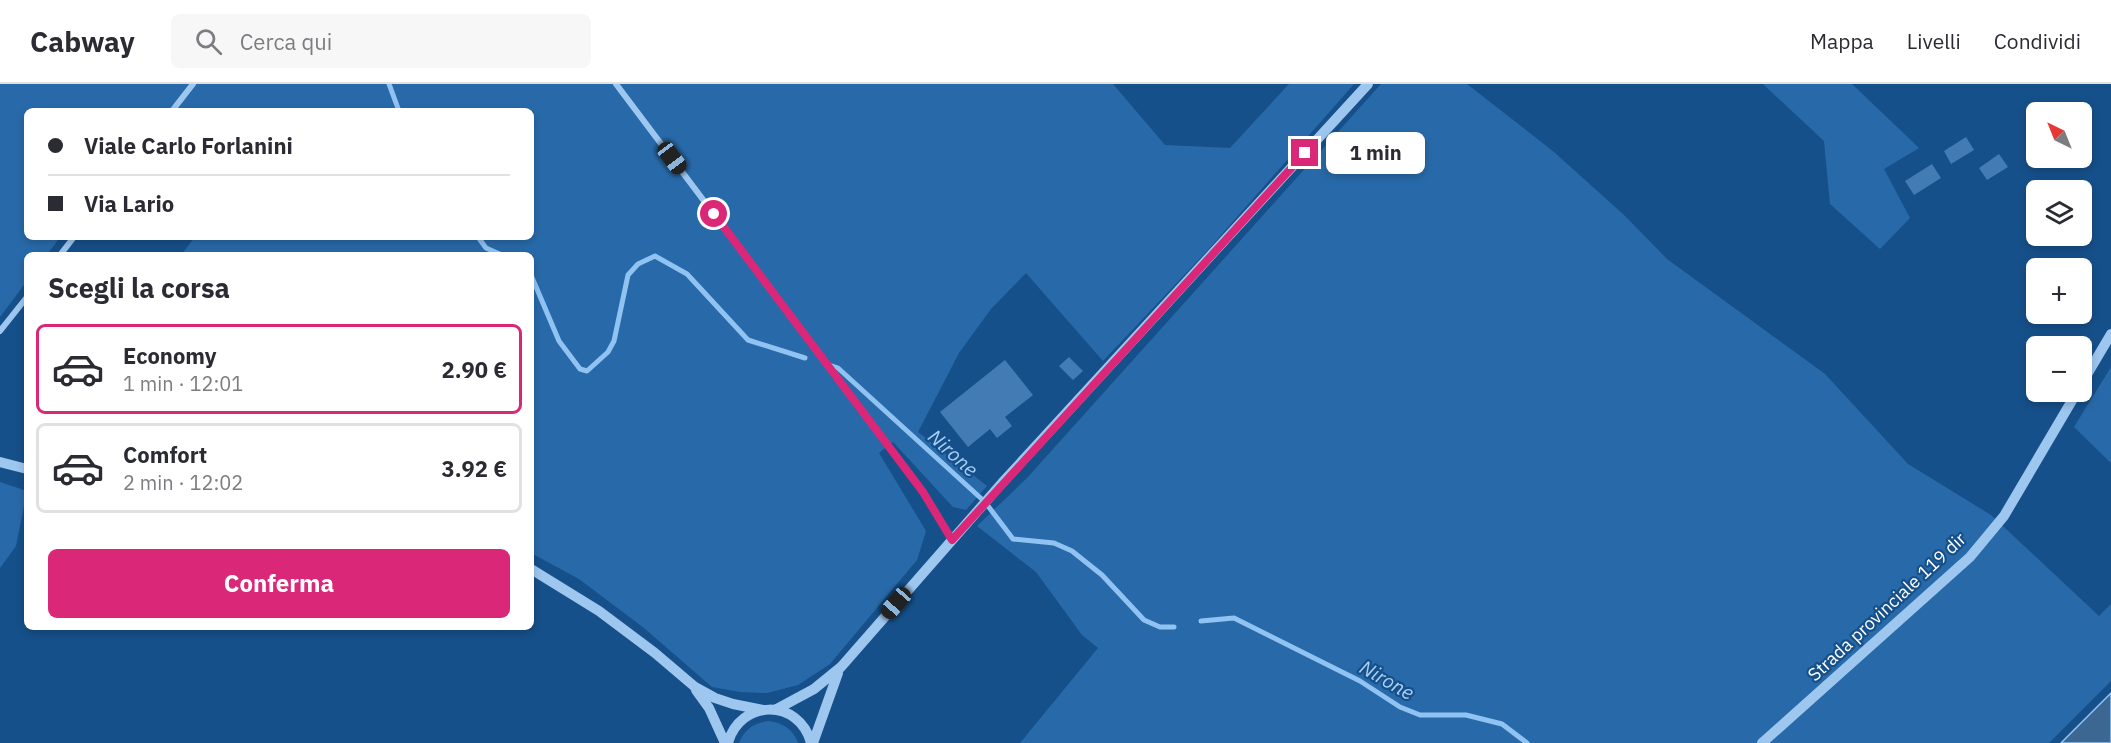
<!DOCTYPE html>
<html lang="it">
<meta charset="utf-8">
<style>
body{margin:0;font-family:"IBM Plex Sans",sans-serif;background:#f7f7f7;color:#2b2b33;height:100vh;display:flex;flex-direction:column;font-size:22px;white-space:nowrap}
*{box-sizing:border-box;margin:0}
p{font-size:20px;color:#7c7c81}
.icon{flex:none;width:33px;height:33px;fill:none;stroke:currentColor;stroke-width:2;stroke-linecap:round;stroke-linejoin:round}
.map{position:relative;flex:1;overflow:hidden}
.panel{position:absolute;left:24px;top:168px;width:510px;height:378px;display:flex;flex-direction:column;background:#fff;border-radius:9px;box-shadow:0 3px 9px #0003}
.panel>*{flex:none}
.guide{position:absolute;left:24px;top:24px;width:510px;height:132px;border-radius:9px;box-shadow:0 3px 9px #0003;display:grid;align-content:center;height:132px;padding:0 24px;background:#fff}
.needle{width:39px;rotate:317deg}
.fabs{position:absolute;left:2026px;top:18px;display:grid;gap:12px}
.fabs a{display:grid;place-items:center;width:66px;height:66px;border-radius:9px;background:#fff;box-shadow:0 3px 9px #0003;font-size:30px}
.end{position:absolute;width:27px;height:27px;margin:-14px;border:8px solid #db2777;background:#fff;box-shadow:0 0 0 3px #fff}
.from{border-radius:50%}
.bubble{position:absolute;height:42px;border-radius:9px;background:#fff;box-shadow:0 3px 9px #0003;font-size:20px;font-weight:800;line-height:42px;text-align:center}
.car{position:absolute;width:18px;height:36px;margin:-18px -9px;border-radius:8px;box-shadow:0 0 4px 2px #0007;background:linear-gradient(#222 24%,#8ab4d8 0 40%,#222 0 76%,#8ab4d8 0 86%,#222 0)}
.guide b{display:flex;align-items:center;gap:21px;height:57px;font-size:22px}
.guide b+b{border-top:2px solid #e1e1e2}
.guide i{width:15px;height:15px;background:#2b2b33}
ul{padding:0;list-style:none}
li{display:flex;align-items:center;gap:18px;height:90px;margin:0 12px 9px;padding:0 12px;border:3px solid #e1e1e2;border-radius:9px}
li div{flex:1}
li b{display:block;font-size:22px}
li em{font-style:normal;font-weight:800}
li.active{border-color:#db2777}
li>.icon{width:54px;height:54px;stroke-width:1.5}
h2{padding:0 24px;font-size:27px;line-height:72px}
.primary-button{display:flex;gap:12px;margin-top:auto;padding:12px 24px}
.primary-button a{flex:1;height:69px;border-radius:9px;background:#db2777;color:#fff;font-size:24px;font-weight:800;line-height:69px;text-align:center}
header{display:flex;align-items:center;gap:36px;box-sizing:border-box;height:84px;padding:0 30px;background:#fff;border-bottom:2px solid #e1e1e2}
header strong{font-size:28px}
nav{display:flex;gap:33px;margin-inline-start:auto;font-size:21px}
.search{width:420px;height:54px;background:#f7f7f7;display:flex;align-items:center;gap:15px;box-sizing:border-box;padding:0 21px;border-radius:9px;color:#7c7c81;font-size:22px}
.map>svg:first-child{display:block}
</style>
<header>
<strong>Cabway</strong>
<div class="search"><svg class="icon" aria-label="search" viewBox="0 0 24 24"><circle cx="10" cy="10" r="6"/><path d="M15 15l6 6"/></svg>Cerca qui</div>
<nav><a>Mappa</a><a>Livelli</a><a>Condividi</a></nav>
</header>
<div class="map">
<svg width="2111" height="659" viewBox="0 0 2111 659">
<rect width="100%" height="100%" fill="#16508a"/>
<!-- green -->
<path fill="#286aa9" d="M0 0H1113L1165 61 1230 64 1289 0H1354L1207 167 1103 277 1026 189 991 225 959 269 918 348 987 402 966 426 953 423 893 358 879 369 926 447 917 476 830 580 798 601 767 609 740 608 712 603 644 544 579 495 531 469V171H181L195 153H531V27H27V153H60L47 171H27V197L0 233Z
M1381 0H1467L1554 68 1624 131 1667 175 1825 290 1908 380 1991 431 2099 532 2111 520V597L2049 659H1020L1098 564 1082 551 1036 488 977 442 1027 394Z
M1763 0H1852L1919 64 1884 85 1910 134 1880 165 1830 120 1824 57Z
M2111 283V379L2074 343Z
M0 398 27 407 16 462 0 484Z
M769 637C783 639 793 645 798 659H739C745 645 754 639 769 637Z"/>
<!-- water -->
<path fill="#3c6792" stroke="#90c3f2" stroke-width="1.5" d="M2111 609V659H2061Z"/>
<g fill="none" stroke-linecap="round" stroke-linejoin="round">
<!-- stream -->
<path stroke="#90c3f2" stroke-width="5" d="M389 0 399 27
M478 153 486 164 502 171
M531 191 559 257 580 285 587 287 608 268 614 257 628 191 638 180 655 172 687 190 748 256 805 274
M829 281 838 284 985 418 1013 455 1054 459 1072 467 1102 491 1144 536 1160 543H1174
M1201 537 1234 534 1360 597 1400 623 1420 631H1466L1502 640 1527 659"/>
</g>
<!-- building -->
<path fill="#437cb5" d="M1966 53 1974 66 1951 80 1944 67Z
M1999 70 2008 83 1987 96 1979 84Z
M1932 80 1941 94 1914 111 1905 97Z
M1069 273 1083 287 1073 296 1059 282Z
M1005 276 1033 311 1005 333 1012 342 997 354 990 345 968 363 940 328Z"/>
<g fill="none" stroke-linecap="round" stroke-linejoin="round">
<!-- minor -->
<path stroke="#9ec7ef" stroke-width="6" d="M616 0 923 408 952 456
M172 27 193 0
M60 171 74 153
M0 247 27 213"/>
<!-- tertiary -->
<path stroke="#9ec7ef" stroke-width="10" d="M2082 299 2111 250
M0 378 27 385
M531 485 599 527 655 569 695 603 715 614 733 620 763 626
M696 606 709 624 725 659
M775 626 814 605 841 583 1002 399 1368 0
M728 659C740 615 799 614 811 659
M813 659 838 589
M1762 659 1970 473 2004 432 2077 308"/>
</g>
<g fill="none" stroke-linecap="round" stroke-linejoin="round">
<!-- route -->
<path stroke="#db2777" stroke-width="8" d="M714 130 923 408 952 456 1305 69"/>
</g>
<g text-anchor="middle" stroke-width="4.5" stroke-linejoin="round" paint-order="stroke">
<!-- street labels -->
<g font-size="18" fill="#fff" stroke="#16508a">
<text transform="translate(1887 523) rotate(-43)" y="6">Strada provinciale 119 dir</text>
</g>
<!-- water labels -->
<g font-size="20" font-style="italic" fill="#a9d1f6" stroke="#16508a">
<text transform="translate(953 369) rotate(42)" y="7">Nirone</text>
<text transform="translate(1387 596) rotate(30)" y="7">Nirone</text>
</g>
</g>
</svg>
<div class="fabs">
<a><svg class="needle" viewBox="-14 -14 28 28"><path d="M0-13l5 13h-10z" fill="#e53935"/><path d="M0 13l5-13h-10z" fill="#7c7c81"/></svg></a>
<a><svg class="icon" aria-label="layers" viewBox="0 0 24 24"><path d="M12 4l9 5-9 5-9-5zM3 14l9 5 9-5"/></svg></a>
<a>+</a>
<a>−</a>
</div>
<i class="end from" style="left:714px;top:130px"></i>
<i class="end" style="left:1305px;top:69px"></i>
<div class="bubble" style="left:1326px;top:48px;width:99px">1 min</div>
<i class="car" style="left:672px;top:74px;rotate:143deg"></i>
<i class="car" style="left:896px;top:519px;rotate:221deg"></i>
<div class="guide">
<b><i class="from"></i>Viale Carlo Forlanini</b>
<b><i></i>Via Lario</b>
</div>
<section class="panel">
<h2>Scegli la corsa</h2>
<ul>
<li class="active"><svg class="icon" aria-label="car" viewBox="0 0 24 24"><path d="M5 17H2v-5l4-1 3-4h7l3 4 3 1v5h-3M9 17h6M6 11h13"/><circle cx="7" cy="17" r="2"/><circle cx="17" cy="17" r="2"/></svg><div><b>Economy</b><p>1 min · 12:01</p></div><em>2.90 €</em></li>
<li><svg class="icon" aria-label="car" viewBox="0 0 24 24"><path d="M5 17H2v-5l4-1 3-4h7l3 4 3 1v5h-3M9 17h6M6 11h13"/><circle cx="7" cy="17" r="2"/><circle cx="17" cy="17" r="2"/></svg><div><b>Comfort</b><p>2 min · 12:02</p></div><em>3.92 €</em></li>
</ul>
<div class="primary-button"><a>Conferma</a></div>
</section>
</div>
